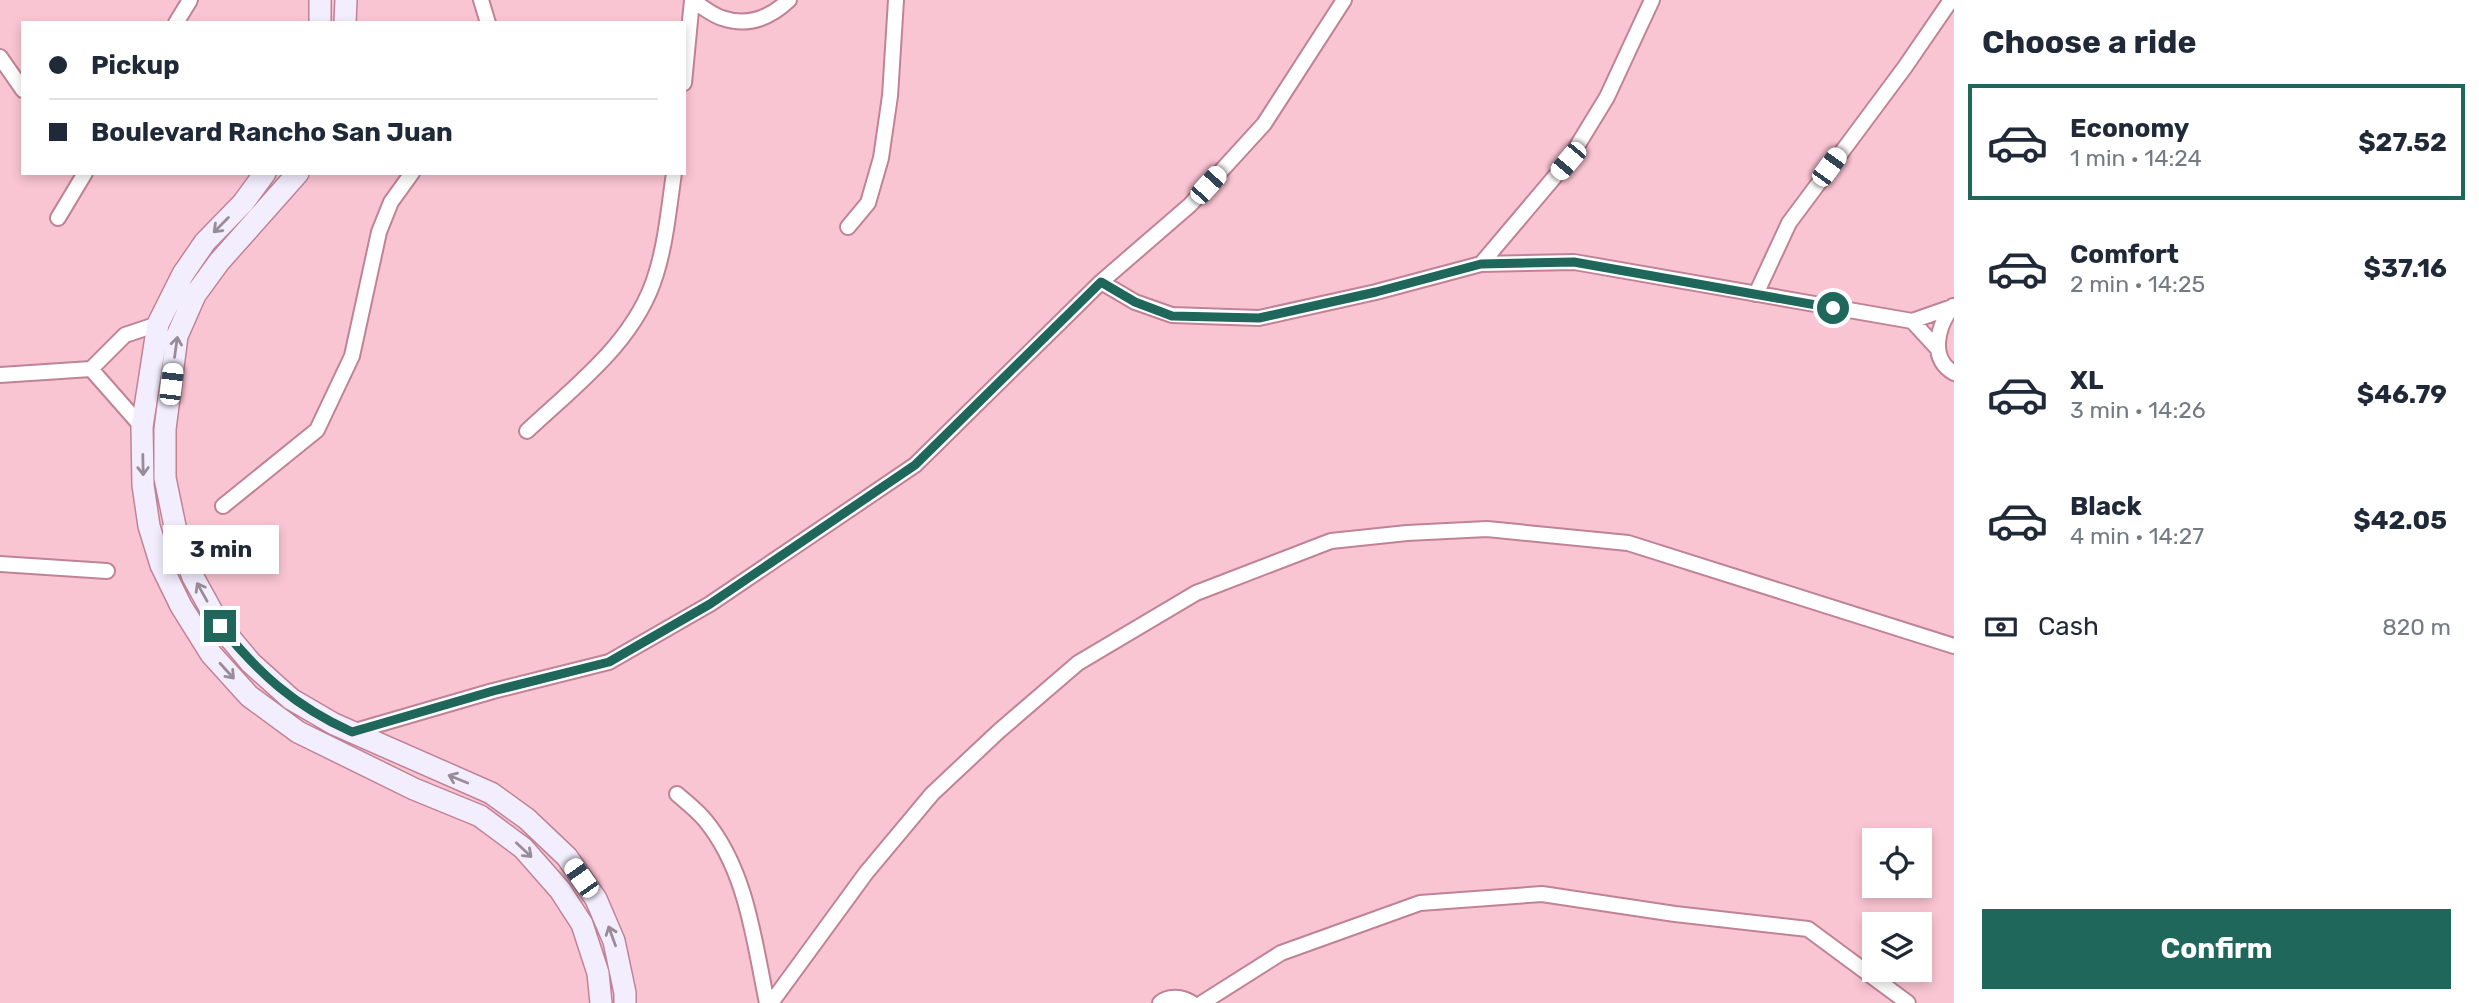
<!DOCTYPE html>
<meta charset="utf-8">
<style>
body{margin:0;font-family:Rubik,sans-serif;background:#f2f2f3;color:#1f2937;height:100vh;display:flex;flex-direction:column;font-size:26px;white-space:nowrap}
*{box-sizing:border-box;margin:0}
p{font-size:23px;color:#747a83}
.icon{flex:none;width:38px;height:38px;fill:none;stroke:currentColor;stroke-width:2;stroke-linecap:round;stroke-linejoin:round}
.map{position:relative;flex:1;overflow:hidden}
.drawer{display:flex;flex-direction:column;background:#fff;width:525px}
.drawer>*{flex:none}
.top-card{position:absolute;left:21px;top:21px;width:665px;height:154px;border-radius:0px;box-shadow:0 4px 10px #0003;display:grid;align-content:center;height:154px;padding:0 28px;background:#fff}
.controls{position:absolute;left:1862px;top:828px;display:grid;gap:14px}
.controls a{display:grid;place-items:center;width:70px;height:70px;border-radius:0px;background:#fff;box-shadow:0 4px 10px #0003;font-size:35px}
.end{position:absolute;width:32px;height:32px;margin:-16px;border:9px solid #1f665b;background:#fff;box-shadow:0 0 0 4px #fff}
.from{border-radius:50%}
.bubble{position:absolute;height:49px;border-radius:0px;background:#fff;box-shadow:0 4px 10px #0003;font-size:23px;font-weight:700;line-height:49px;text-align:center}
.car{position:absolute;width:21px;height:42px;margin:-21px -10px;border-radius:9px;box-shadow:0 0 5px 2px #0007;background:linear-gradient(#fff 24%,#345 0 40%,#fff 0 76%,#345 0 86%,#fff 0)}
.top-card b{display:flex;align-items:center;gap:24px;height:66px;font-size:26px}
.top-card b+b{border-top:2px solid #e0e1e3}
.top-card i{width:18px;height:18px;background:#1f2937}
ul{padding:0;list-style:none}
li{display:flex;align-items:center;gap:21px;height:116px;margin:0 14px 10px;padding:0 14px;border:4px solid transparent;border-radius:0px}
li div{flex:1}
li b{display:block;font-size:26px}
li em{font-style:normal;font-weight:700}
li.active{border-color:#1f665b}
li>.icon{width:63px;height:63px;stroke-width:1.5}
h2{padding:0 28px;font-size:32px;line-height:84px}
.pay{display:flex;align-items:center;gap:18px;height:77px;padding:0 28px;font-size:26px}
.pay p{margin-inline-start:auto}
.cta{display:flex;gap:14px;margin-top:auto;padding:14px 28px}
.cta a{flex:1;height:80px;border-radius:0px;background:#1f665b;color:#fff;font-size:28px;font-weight:700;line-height:80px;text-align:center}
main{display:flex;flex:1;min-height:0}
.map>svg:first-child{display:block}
</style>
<main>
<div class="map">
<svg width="1954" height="1003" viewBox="0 0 1954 1003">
<rect width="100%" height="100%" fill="#fac5d3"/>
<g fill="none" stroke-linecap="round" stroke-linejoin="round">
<!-- street casing -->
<g stroke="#c08395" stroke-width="18">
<path id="street" d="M481 0 488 23
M692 0C701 6 712 15 722 18 748 27 770 18 789 0
M176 23 190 0
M0 57 23 90
M684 83 692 0
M58 218 85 173
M848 227 868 203 881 158 890 96 896 0
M1481 264 1568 161 1607 97 1652 0
M1101 282 1135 302 1172 315 1259 318 1376 292 1481 264 1574 262 1912 321 1952 307
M1756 294 1789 223 1905 67 1951 0
M1953 306C1938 325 1928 358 1954 373
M1912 321 1937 348
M91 369 142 427
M0 375 91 369 125 335 158 324
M527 431C576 385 636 341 656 274 666 242 669 207 674 173
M223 506 317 430 352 356 379 232 391 202 412 173
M0 564 107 571
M352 732 493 691 609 662 710 604 915 465 1101 282 1190 205 1264 124 1344 0
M677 794C686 802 697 810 705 820 747 871 754 941 767 1003
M771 1003 866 873 932 794 999 731 1078 663 1196 593 1331 541 1407 533 1487 529 1628 543 1954 646
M1160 1003C1169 995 1182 997 1192 1003
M1202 1003 1281 953 1420 903 1542 894 1675 914 1808 929 1908 1003"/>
</g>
<!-- secondary casing -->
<g stroke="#c08395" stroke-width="24">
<path id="secondary" d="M320 23V0
M345 23 346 0
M265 173 243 203 205 242 183 274 158 324 142 427 143 485 149 526 161 565 181 606 211 654 249 696 298 732 414 789 480 816 523 848 560 890 582 924 598 973 601 1003
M298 173 219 262 195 295 177 336 165 429V478L176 531 193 577 220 626 251 663 291 699 334 724 491 793 527 819 567 857 596 899 614 941 625 993V1003"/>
</g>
<!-- street -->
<use href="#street" stroke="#fff" stroke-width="14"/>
<!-- secondary -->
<use href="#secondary" stroke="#f3eefe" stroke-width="21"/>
</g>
<!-- one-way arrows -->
<defs><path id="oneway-shaft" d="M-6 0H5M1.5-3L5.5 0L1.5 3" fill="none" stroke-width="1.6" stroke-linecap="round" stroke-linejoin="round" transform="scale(1.75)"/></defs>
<g stroke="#998c98">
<use href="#oneway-shaft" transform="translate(221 225) rotate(135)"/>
<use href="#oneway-shaft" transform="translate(176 347) rotate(-82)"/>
<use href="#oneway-shaft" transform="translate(143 465) rotate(89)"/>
<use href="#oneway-shaft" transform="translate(202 592) rotate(-119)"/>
<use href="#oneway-shaft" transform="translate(227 671) rotate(48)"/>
<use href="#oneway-shaft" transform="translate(458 779) rotate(-158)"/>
<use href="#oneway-shaft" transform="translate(524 850) rotate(43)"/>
<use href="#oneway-shaft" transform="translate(612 936) rotate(-110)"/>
</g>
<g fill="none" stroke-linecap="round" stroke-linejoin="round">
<!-- route -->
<path stroke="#1f665b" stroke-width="9" d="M220 626C260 674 294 706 352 732L493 691 609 662 710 604 915 465 1101 282 1135 302 1172 316 1259 318 1376 292 1481 264 1574 262 1833 308"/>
</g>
</svg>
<div class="controls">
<a><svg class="icon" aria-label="locate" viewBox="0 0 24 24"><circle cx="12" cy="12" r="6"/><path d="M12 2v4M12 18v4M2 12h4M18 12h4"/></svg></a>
<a><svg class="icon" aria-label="layers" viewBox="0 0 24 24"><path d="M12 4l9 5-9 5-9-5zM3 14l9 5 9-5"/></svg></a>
</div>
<i class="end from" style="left:1833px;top:308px"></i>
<i class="end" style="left:220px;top:626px"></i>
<div class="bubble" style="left:163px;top:525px;width:116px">3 min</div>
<i class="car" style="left:1568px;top:161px;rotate:220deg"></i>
<i class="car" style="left:1829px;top:167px;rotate:36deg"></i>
<i class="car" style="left:1208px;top:185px;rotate:42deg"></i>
<i class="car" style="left:171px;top:384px;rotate:7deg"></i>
<i class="car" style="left:581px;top:878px;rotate:325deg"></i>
<div class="top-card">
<b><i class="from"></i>Pickup</b>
<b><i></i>Boulevard Rancho San Juan</b>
</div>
</div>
<section class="drawer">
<h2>Choose a ride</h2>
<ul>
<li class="active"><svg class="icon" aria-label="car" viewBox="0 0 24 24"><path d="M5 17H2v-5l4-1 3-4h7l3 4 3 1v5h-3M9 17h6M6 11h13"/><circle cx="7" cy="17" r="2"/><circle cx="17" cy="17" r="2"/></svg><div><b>Economy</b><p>1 min · 14:24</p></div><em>$27.52</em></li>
<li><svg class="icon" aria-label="car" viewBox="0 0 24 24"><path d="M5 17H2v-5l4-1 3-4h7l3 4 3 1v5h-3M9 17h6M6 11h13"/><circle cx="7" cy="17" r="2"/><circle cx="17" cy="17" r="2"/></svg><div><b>Comfort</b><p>2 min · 14:25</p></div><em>$37.16</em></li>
<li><svg class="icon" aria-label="car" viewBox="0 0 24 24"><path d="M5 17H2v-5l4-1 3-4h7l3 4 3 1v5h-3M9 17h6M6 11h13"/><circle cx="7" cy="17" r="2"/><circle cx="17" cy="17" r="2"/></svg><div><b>XL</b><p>3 min · 14:26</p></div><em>$46.79</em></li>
<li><svg class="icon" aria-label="car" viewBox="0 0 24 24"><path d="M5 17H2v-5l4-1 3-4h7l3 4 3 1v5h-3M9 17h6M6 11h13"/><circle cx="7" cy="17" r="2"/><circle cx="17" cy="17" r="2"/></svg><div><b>Black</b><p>4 min · 14:27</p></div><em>$42.05</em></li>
</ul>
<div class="pay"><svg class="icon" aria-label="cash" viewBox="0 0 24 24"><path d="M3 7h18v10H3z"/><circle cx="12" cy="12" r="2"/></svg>Cash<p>820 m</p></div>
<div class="cta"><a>Confirm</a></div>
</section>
</main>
